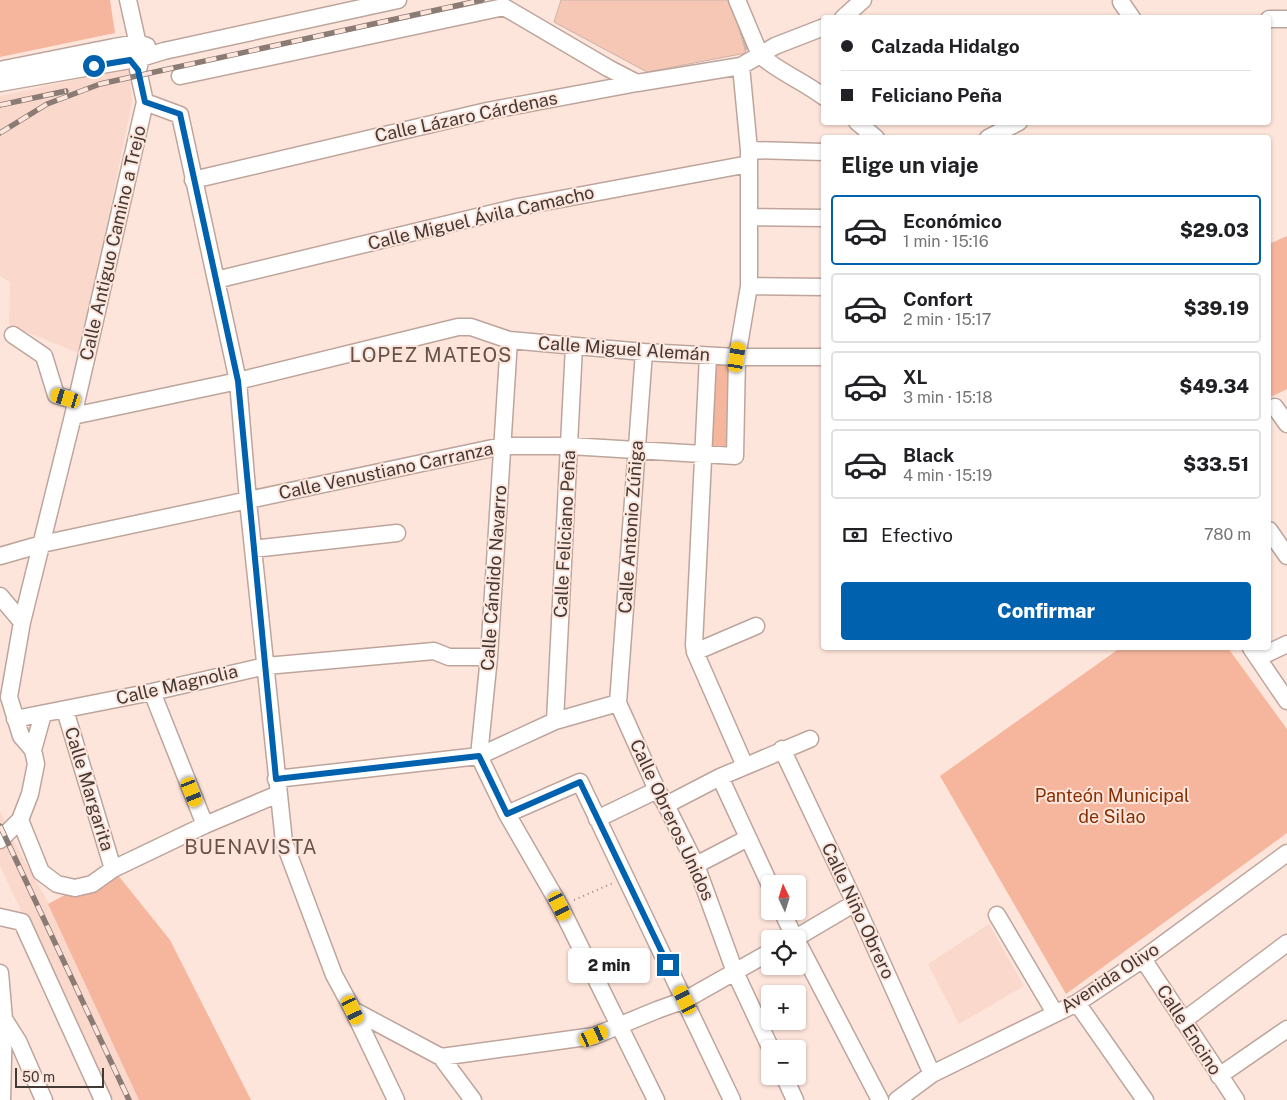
<!DOCTYPE html>
<html lang="es">
<meta charset="utf-8">
<style>
body{margin:0;font-family:"Public Sans",sans-serif;background:#f6f6f6;color:#202124;height:100vh;display:flex;flex-direction:column;font-size:19px;white-space:nowrap}
*{box-sizing:border-box;margin:0}
p{font-size:16px;color:#757577}
.icon{flex:none;width:28px;height:28px;fill:none;stroke:currentColor;stroke-width:2;stroke-linecap:round;stroke-linejoin:round}
.map{position:relative;flex:1;overflow:hidden}
.drawer{position:absolute;left:821px;top:135px;width:450px;height:515px;display:flex;flex-direction:column;background:#fff;border-radius:5px;box-shadow:0 1px 4px #0004}
.drawer>*{flex:none}
.hud{position:absolute;left:821px;top:15px;width:450px;height:110px;border-radius:5px;box-shadow:0 1px 4px #0004;display:grid;align-content:center;height:110px;padding:0 20px;background:#fff}
.needle{width:32px;rotate:356deg}
.fabs{position:absolute;left:761px;top:875px;display:grid;gap:10px}
.fabs a{display:grid;place-items:center;width:45px;height:45px;border-radius:5px;background:#fff;box-shadow:0 1px 4px #0004;font-size:25px}
.scale{position:absolute;left:15px;bottom:12px;width:89px;box-sizing:border-box;padding-left:5px;border:2px solid #433935;border-top:0;font-size:14px;line-height:18px;white-space:nowrap;color:#433935;-webkit-text-stroke:4px #fee5db;paint-order:stroke}
.end{position:absolute;width:22px;height:22px;margin:-11px;border:6px solid #0061ae;background:#fff;box-shadow:0 0 0 2px #fff}
.from{border-radius:50%}
.bubble{position:absolute;height:35px;border-radius:5px;background:#fff;box-shadow:0 1px 4px #0004;font-size:16px;font-weight:800;line-height:35px;text-align:center}
.car{position:absolute;width:15px;height:30px;margin:-15px -8px;border-radius:6px;box-shadow:0 0 4px 1px #0007;background:linear-gradient(#f5c518 24%,#345 0 40%,#f5c518 0 76%,#345 0 86%,#f5c518 0)}
.hud b{display:flex;align-items:center;gap:18px;height:48px;font-size:19px}
.hud b+b{border-top:1px solid #e0e0e0}
.hud i{width:12px;height:12px;background:#202124}
ul{padding:0;list-style:none}
li{display:flex;align-items:center;gap:15px;height:70px;margin:0 10px 8px;padding:0 10px;border:2px solid #e0e0e0;border-radius:5px}
li div{flex:1}
li b{display:block;font-size:19px}
li em{font-style:normal;font-weight:800}
li.selected{border-color:#0061ae}
li>.icon{width:45px;height:45px;stroke-width:1.5}
h2{padding:0 20px;font-size:22px;line-height:60px}
.pay{display:flex;align-items:center;gap:12px;height:55px;padding:0 20px;font-size:19px}
.pay p{margin-inline-start:auto}
.cta{display:flex;gap:10px;margin-top:auto;padding:10px 20px}
.cta a{flex:1;height:58px;border-radius:5px;background:#0061ae;color:#fff;font-size:20px;font-weight:800;line-height:58px;text-align:center}
.map>svg:first-child{display:block}
</style>
<div class="map">
<svg width="1287" height="1100" viewBox="0 0 1287 1100">
<rect width="100%" height="100%" fill="#fee5db"/>
<!-- built -->
<path fill="#fad8cc" d="M129 68 132 102 81 354 9 325 10 282 0 276V96Z
M0 811 13 840 71 943 145 1100H110L0 866Z
M989 924 1024 986 959 1024 928 964Z"/>
<!-- green -->
<path fill="#f6b69d" d="M0 0H110L115 33 0 57Z
M1287 236V389L1269 398V244Z
M712 361 733 362 732 449 710 447Z
M1120 648H1228L1287 729V833L1066 994 940 776Z
M113 869 170 940 251 1100H139L48 904Z"/>
<!-- shadow -->
<path fill="#0003" d="M562 0H740L753 45 745 52Z"/>
<!-- building -->
<path fill="#f7c7b5" stroke="#cbb3aa" d="M561 0H731L746 53 647 72 554 22Z"/>
<g fill="none" stroke-linecap="round" stroke-linejoin="round">
<!-- minor casing -->
<g stroke="#bda59c" stroke-width="19">
<path id="minor" d="M1121 2 1132 18
M843 18 863 0
M1269 19H1287
M824 27 775 46 760 55C779 72 803 81 824 97
M0 70 114 47 138 43 147 46
M180 76 504 7 608 68 637 83
M0 83 141 58 164 51 398 0
M145 102 180 115 238 381 248 501 284 842 334 975 353 1010 396 1100
M857 122 876 138
M988 138 1019 122
M749 150 824 152
M193 180 487 111 637 83 741 66 760 55 737 0
M749 217 824 218
M216 280 518 207 749 164
M749 286 824 287
M13 335 44 356 56 395 76 401
M509 340 489 657 479 756 507 814 560 906 656 1100
M644 352 618 703 657 790 666 805 696 865 735 972 771 1049
M708 356 694 645 695 652 745 766
M1275 407 1287 424
M73 416 238 381 458 327H471L509 340 644 352 737 357H824
M1269 530 1287 556
M253 549 397 533
M0 556 42 544 502 446H570L735 456 737 357 749 286V150L741 66
M0 596 22 622
M1251 648 1287 701
M695 652 756 626
M1258 658 1287 644
M152 692 205 825
M65 710 113 869
M15 719 152 692 266 666 434 651 449 657H489
M555 721 574 346
M782 749 855 903 932 1074
M33 750 43 714
M720 777 770 885
M276 779 479 756 555 721 618 703
M666 805 720 777 810 739
M507 814 580 782 732 1100
M597 819 657 790
M20 820 41 872 57 884 75 888 92 884 113 869 205 825 278 794
M0 840 20 820 30 794 36 764 33 750 21 736 9 697 22 622 73 416 145 102 138 70 141 58 128 0
M696 865 748 838
M782 911 795 939
M997 915 1055 1013
M0 917 22 922 103 1100
M794 939 855 903
M798 943 880 1100
M1143 959 1236 1100
M0 973 4 1019 2 1100
M1077 1003 1145 1100
M353 1010 441 1057 594 1036 657 1010 685 1000 770 952
M4 1019 18 1041 44 1100
M1183 1021 1287 943
M441 1057 473 1100
M784 1076 795 1100
M1219 1076 1287 1029
M897 1100 932 1074 1077 1003 1143 959 1287 853"/>
</g>
<!-- path -->
<path stroke="#988780" stroke-width="2" stroke-dasharray="1 4" stroke-linecap="butt" d="M574 900 613 883"/>
<!-- minor -->
<use href="#minor" stroke="#fff" stroke-width="16"/>
<!-- rail casing -->
<g stroke="#8b7b75" stroke-width="5.5">
<path id="rail" d="M0 105 66 91
M0 133 47 104 100 84 482 0
M0 826 129 1100"/>
</g>
<!-- rail -->
<use href="#rail" stroke="#fee5db" stroke-width="4" stroke-dasharray="11" stroke-linecap="butt"/>
</g>
<g fill="none" stroke-linecap="round" stroke-linejoin="round">
<!-- route -->
<path stroke="#0061ae" stroke-width="6" d="M94 66 130 60 138 70 145 102 180 114 238 381 276 779 479 756 507 814 580 782 668 965"/>
</g>
<g text-anchor="middle" stroke-width="4" stroke-linejoin="round" paint-order="stroke">
<!-- street labels -->
<g font-size="18" fill="#433935" stroke="#fee5db">
<text transform="translate(466 117) rotate(-12)" y="6">Calle Lázaro Cárdenas</text>
<text transform="translate(481 218) rotate(-13)" y="6">Calle Miguel Ávila Camacho</text>
<text transform="translate(113 243) rotate(-77)" y="6">Calle Antiguo Camino a Trejo</text>
<text transform="translate(624 349) rotate(4)" y="6">Calle Miguel Alemán</text>
<text transform="translate(386 471) rotate(-12)" y="6">Calle Venustiano Carranza</text>
<text transform="translate(631 527) rotate(-86)" y="6">Calle Antonio Zúñiga</text>
<text transform="translate(565 534) rotate(-87)" y="6">Calle Feliciano Peña</text>
<text transform="translate(494 578) rotate(-86)" y="6">Calle Cándido Navarro</text>
<text transform="translate(177 685) rotate(-13)" y="6">Calle Magnolia</text>
<text transform="translate(89 789) rotate(73)" y="6">Calle Margarita</text>
<text transform="translate(672 820) rotate(65)" y="6">Calle Obreros Unidos</text>
<text transform="translate(858 911) rotate(65)" y="6">Calle Niño Obrero</text>
<text transform="translate(1110 978) rotate(-33)" y="6">Avenida Olivo</text>
<text transform="translate(1189 1030) rotate(57)" y="6">Calle Encino</text>
</g>
<!-- park labels -->
<g font-size="18" fill="#872f01" stroke="#fee5db">
<text x="1112" y="802">Panteón Municipal<tspan x="1112" dy="21">de Silao</tspan></text>
</g>
<!-- quarter labels -->
<g font-size="20" letter-spacing="1" fill="#67524a" stroke="#fee5db">
<text x="431" y="362">LOPEZ MATEOS</text>
<text x="251" y="854">BUENAVISTA</text>
</g>
</g>
</svg>
<div class="fabs">
<a><svg class="needle" viewBox="-14 -14 28 28"><path d="M0-13l5 13h-10z" fill="#e53935"/><path d="M0 13l5-13h-10z" fill="#757577"/></svg></a>
<a><svg class="icon" aria-label="locate" viewBox="0 0 24 24"><circle cx="12" cy="12" r="6"/><path d="M12 2v4M12 18v4M2 12h4M18 12h4"/></svg></a>
<a>+</a>
<a>−</a>
</div>
<div class="scale">50 m</div>
<i class="end from" style="left:94px;top:66px"></i>
<i class="end" style="left:668px;top:965px"></i>
<div class="bubble" style="left:568px;top:948px;width:82px">2 min</div>
<i class="car" style="left:737px;top:357px;rotate:9deg"></i>
<i class="car" style="left:66px;top:398px;rotate:287deg"></i>
<i class="car" style="left:192px;top:792px;rotate:158deg"></i>
<i class="car" style="left:560px;top:906px;rotate:154deg"></i>
<i class="car" style="left:685px;top:1000px;rotate:334deg"></i>
<i class="car" style="left:353px;top:1010px;rotate:155deg"></i>
<i class="car" style="left:594px;top:1036px;rotate:65deg"></i>
<div class="hud">
<b><i class="from"></i>Calzada Hidalgo</b>
<b><i></i>Feliciano Peña</b>
</div>
<section class="drawer">
<h2>Elige un viaje</h2>
<ul>
<li class="selected"><svg class="icon" aria-label="car" viewBox="0 0 24 24"><path d="M5 17H2v-5l4-1 3-4h7l3 4 3 1v5h-3M9 17h6M6 11h13"/><circle cx="7" cy="17" r="2"/><circle cx="17" cy="17" r="2"/></svg><div><b>Económico</b><p>1 min · 15:16</p></div><em>$29.03</em></li>
<li><svg class="icon" aria-label="car" viewBox="0 0 24 24"><path d="M5 17H2v-5l4-1 3-4h7l3 4 3 1v5h-3M9 17h6M6 11h13"/><circle cx="7" cy="17" r="2"/><circle cx="17" cy="17" r="2"/></svg><div><b>Confort</b><p>2 min · 15:17</p></div><em>$39.19</em></li>
<li><svg class="icon" aria-label="car" viewBox="0 0 24 24"><path d="M5 17H2v-5l4-1 3-4h7l3 4 3 1v5h-3M9 17h6M6 11h13"/><circle cx="7" cy="17" r="2"/><circle cx="17" cy="17" r="2"/></svg><div><b>XL</b><p>3 min · 15:18</p></div><em>$49.34</em></li>
<li><svg class="icon" aria-label="car" viewBox="0 0 24 24"><path d="M5 17H2v-5l4-1 3-4h7l3 4 3 1v5h-3M9 17h6M6 11h13"/><circle cx="7" cy="17" r="2"/><circle cx="17" cy="17" r="2"/></svg><div><b>Black</b><p>4 min · 15:19</p></div><em>$33.51</em></li>
</ul>
<div class="pay"><svg class="icon" aria-label="cash" viewBox="0 0 24 24"><path d="M3 7h18v10H3z"/><circle cx="12" cy="12" r="2"/></svg>Efectivo<p>780 m</p></div>
<div class="cta"><a>Confirmar</a></div>
</section>
</div>
